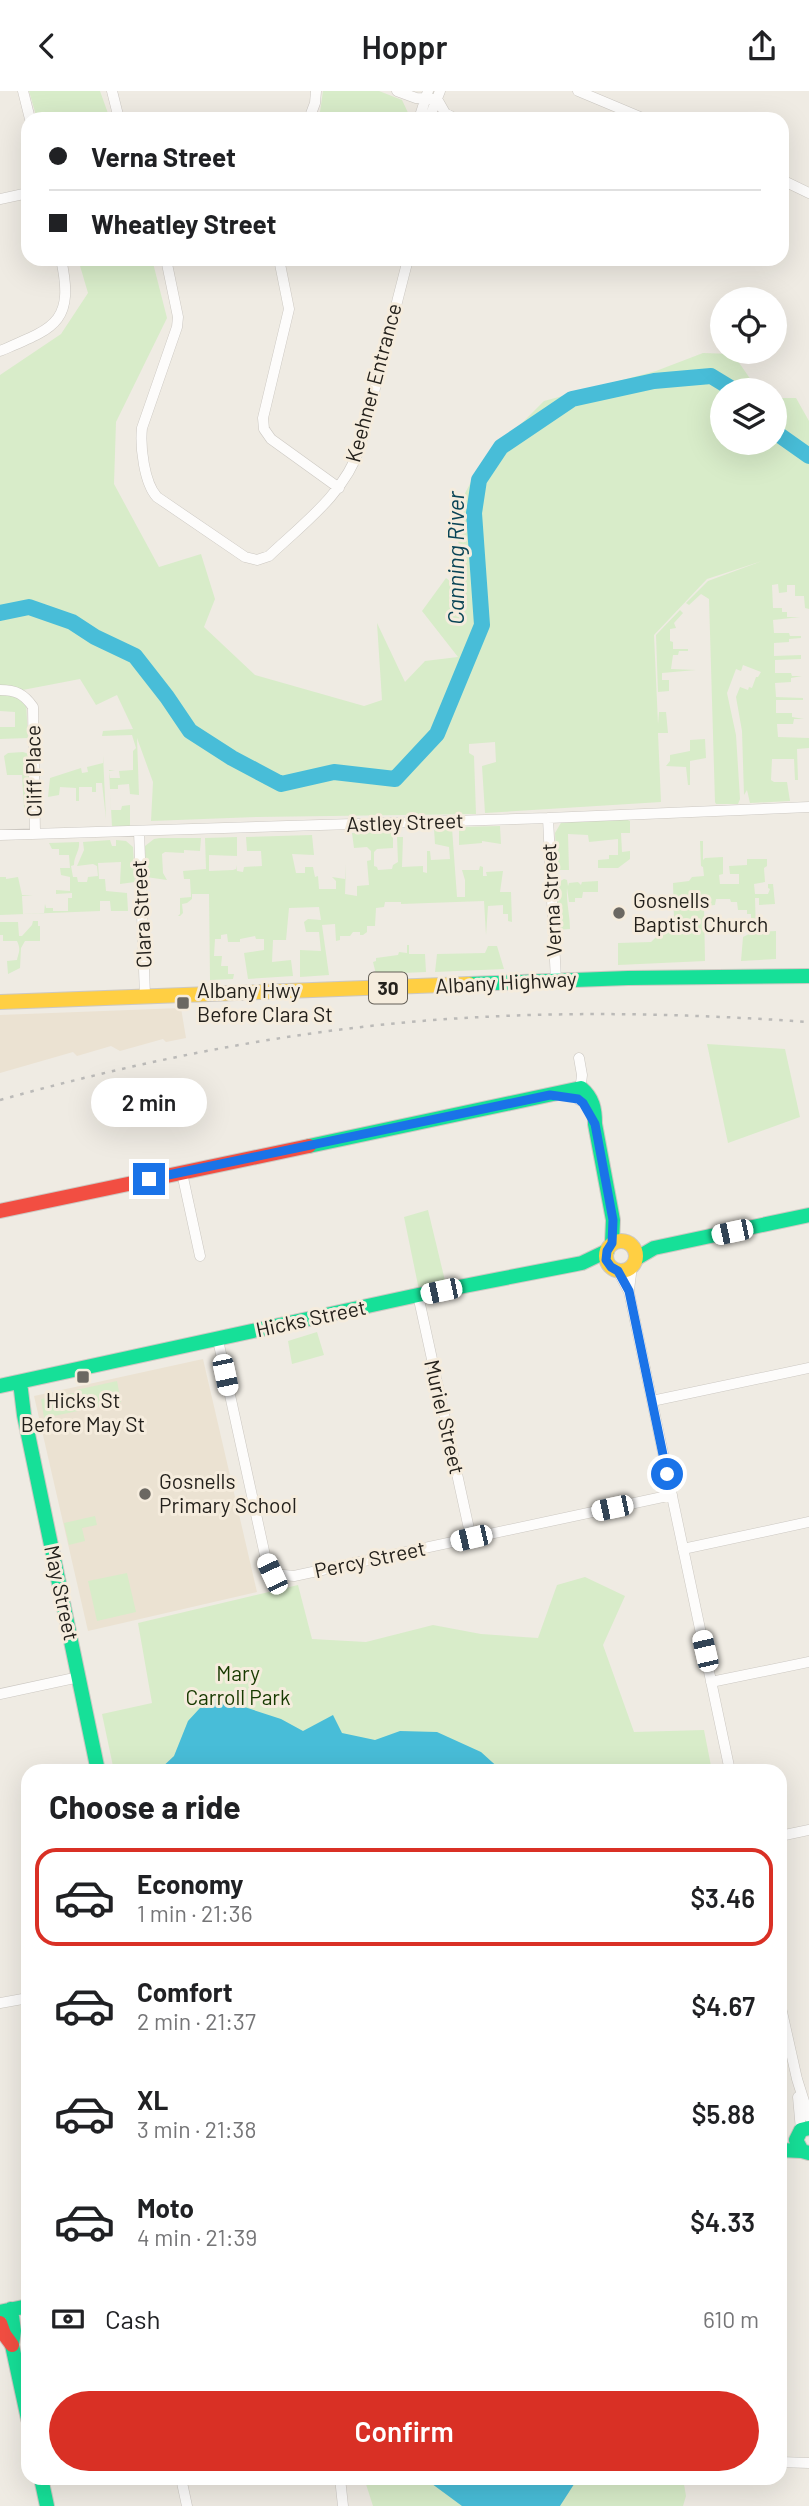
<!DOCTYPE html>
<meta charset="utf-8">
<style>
body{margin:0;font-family:Barlow,sans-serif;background:#f6f6f6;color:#202124;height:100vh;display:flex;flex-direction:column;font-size:26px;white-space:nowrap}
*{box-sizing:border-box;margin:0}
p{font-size:23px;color:#757577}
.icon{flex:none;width:38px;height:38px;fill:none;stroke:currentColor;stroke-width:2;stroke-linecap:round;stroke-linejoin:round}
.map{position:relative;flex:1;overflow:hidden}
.drawer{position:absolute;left:21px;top:1673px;width:766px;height:721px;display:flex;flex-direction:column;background:#fff;border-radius:21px;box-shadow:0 7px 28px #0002}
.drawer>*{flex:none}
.hud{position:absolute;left:21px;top:21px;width:768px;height:154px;border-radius:21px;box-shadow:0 7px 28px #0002;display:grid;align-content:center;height:154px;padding:0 28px;background:#fff}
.buttons{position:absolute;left:710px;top:196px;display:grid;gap:14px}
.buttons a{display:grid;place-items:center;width:77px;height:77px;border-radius:50%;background:#fff;box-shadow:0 7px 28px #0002;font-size:35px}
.end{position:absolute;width:32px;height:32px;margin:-16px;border:9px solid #1a73e8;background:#fff;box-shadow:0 0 0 4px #fff}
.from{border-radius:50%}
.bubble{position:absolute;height:49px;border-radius:24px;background:#fff;box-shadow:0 7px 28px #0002;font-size:23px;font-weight:600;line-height:49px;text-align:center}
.car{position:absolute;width:21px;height:42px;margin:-21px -10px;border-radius:9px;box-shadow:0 0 5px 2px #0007;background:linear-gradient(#fff 24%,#345 0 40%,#fff 0 76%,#345 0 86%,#fff 0)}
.hud b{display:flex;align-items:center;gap:24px;height:66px;font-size:26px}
.hud b+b{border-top:2px solid #e0e0e0}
.hud i{width:18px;height:18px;background:#202124}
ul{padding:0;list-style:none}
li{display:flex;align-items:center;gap:21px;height:98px;margin:0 14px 10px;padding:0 14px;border:4px solid transparent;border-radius:21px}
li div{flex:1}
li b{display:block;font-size:26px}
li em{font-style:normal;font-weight:600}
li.current{border-color:#d93025}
li>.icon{width:63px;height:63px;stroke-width:1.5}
h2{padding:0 28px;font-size:32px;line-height:84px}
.pay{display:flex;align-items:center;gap:18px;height:77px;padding:0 28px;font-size:26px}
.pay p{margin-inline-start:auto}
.cta{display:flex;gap:14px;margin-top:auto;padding:14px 28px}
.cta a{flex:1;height:80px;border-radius:42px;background:#d93025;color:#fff;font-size:28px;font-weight:600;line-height:80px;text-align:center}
header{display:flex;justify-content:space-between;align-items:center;height:91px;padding:0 28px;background:#fff;font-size:32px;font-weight:600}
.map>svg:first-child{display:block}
</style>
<header><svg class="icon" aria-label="back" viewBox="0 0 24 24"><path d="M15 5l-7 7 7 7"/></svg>Hoppr<svg class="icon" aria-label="share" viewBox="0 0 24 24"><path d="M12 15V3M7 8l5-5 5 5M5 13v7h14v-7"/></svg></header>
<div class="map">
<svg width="809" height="2415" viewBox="0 0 809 2415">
<rect width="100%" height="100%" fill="#efebe3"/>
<!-- built -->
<path fill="#ebe2d2" d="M181 917 186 947 166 951 163 948 120 960 111 955 77 965 73 961 0 982V924Z
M203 1268 257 1501 88 1540 34 1305Z"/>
<!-- green -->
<path fill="#d8ecc9" d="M29 0H100L110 28H37Z
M323 0H379L402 9 411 28H319Z
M78 168H152L167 227 116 331 114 393 159 476 201 463 215 508 204 536 255 584 364 615 382 609 377 532 405 591 425 570 458 566 422 520 446 487 464 501 455 421 480 374 544 310 656 280 703 262 733 263 758 299H723V352H775V307H796L809 330V518L805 517 804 505H795V494H787V501L779 502 778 493 772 494 773 517H782V521H787V526H800L773 529 774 542H789L790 545H801V547L789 548V551L774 552V565L801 564V568L775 569V582H791L792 585H802L791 587V591L775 592 776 606 803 607V609H776V622H792V626L804 628H794L793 633H777L778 646 809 647V657L797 658 798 689H795L794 668H772L771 689 774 691H787L790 710 750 712 747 699 744 704 742 640 736 606 740 596 748 599 749 596 752 597 756 586H758L761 581 743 574 741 580 736 578 727 602 736 644 740 708 738 713H716L715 711 709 508 701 503 689 514 686 512 708 490 762 470 707 488 654 544 658 633 659 621H666L668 642H658L661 711 485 722 482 675 496 671 495 651 469 653V662L474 665 476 723 257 726 151 730 153 691 137 647 139 704 130 703 129 693 118 694V698H110L111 719H121L122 715 130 714V735L112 736 109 679H115L109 680 110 687H120L119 680 133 679V660L136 657 132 644 102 645 103 640 133 638 117 604 96 614 80 588 7 602 14 603 26 611 28 647 0 648V636H15V621L0 620V284L61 243 88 202Z
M680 519 683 522 674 532 676 537 670 538V550L673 551V558H688V560H679L678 564H673L671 578 696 579 662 582V589H669V600L658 601 656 544Z
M705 648 706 667 690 670V694H688L686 676 666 675 670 670V664L690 660V649Z
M23 661 29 663 31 717H24L22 684H7L4 665 8 662Z
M103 664 106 728 102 692H96V701H92V696H79V710H76V697L60 696 59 704 48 706 50 687 81 677 82 682 88 681 87 676 103 672Z
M623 727 630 730V742H621L622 761 630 760V768L618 777H598V769L609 768V764H618V748L589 751 588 744 568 743 569 779H557L555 742 562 730Z
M500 735 501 753 482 750V752L459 754V736Z
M452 737 457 806H465V789L462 779H479L480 775 483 776V785H487L486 781 503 780 500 801H511L512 831 508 830V823H503V814L488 815 486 844 484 810 401 813V811H385L384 816 376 817 375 835H367V841L363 844H360V841H353L350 845H340V849L336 850 335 833 322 834 329 884 300 886V859L321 860 319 841H306L304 831 308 828 321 829 319 816 289 817 286 849H273L272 871 291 869 293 885 248 888 244 862 264 859V848H256L255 845 240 848V851H228L227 843 221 844V848H215L214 865H222L221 875H228V883H234L233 888 210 889 209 803H192V808L187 812 182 813 183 822 180 825H178L180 823V807L191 806 190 788H184L183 780 206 778 205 747 237 746V765L209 764V780L233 779 236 778V774L237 780 243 781 244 776 262 775 261 760H247L246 746 312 744 314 764 292 763 296 782H305V776H313L315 786 318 785 319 798H336V790L332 786 345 788 346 773 345 803 357 805V795L369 794 367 770 371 769V760L367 756 354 757 352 742 393 740V757L377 758 374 761V775L377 776 378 779 392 778 393 774 398 771 397 746H403L402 776 423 775V781L427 782V760H430L431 769 450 768 449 756 435 753 434 738Z
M160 747H201L200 760 184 759V762L165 761 162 763 163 782 167 789 146 786 145 755 154 748Z
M110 749 112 755H116V749L126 750 133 756 135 791 120 793 121 771 98 772 99 788H105L106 800 127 802 128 820H111L110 810H100V820L0 824V786H6V788L18 786 22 804H33L22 805 23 823 44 822 45 813 46 817H53V820H68V807H72V802L56 803V799L70 800V786L61 784 60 777H70L69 764H59V758H52L49 752 79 751C80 760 74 765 74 774L71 775 73 786H77L78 791H87L88 786 98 785 97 775 93 773 77 775 84 759 83 751Z
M700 750H703V769L705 767 723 766V783L719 784 720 793H739V783H730L729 775 747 774V768H767V775L764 777 765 791 754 793 755 803H768L770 798 768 797V793H773L775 813 759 814V807H755L756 841 776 840V868L741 870 743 846 751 842V823H747V819H738L737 811H731L730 808H716L715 814 704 815 705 870 618 874V852L651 851 674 829 673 792 689 790 692 786 704 785 703 776 701 775Z
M564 788 567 789 568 795 569 792 578 791 581 794 582 791 598 790V801H583L582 807H575V811H569L567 797C566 811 570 824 570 838L557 839V792Z
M33 830H38V835H40V850H25L21 857 20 877 8 883 7 870 17 869C19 860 21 859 17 850H3V844H0V831H18L19 845H22L32 834Z
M407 854H409V863H425L426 881 376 883 373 871 376 870V867L398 864 399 861 407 862Z
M488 855H497L504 878 435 881 437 863 485 862Z
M707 953 785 958 800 1026 728 1052Z
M428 1119 446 1194 419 1199 404 1126Z
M317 1241 324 1264 292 1273 288 1250Z
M117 1290 121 1311 81 1319 76 1299Z
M74 1302 78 1320 44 1327 41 1308Z
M95 1425 97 1434 82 1437 85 1450 69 1454 64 1432Z
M127 1482 136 1521 97 1530 88 1490Z
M585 1486 625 1505 603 1554 634 1641 704 1639 712 1680H114L102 1623 152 1612 138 1532 298 1494 312 1548 366 1551 433 1534 481 1543 538 1547 557 1494Z
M364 2387H683L686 2405 683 2415H373Z"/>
<!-- water -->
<path fill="#48bdd8" d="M211 1605 281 1628 303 1640 333 1624 342 1642 375 1649 400 1640 437 1641 481 1661 502 1680H158L174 1665 188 1630Z
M424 2387H578L560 2415H462Z"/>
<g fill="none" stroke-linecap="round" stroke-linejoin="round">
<!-- river -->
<path stroke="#48bdd8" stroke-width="16" d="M775 341 809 365
M0 522 29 516 72 531 95 546 135 565 167 606 190 640 232 667 281 693 334 681 395 688 437 643 482 534 474 422 479 389 501 356 572 308 654 290 711 285 734 299"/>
<!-- street casing -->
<g stroke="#ccc8c2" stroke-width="11">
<path id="street" d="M23 0 30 28
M112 0 119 28
M397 0 416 7 437 8 445 22 456 28
M578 0 645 28
M309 28 315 12 316 0
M419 28 428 0
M429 28 440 0
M782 89 809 102
M0 108 28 102
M166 168 178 226 177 236 142 337C140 355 144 392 157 406L245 466 257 469 269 465C304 432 345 402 360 356L408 168
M279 168 289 218 263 327 264 338 271 348 339 397
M0 260C54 237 75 232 61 168
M0 599C16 599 24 603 33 616L35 742
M548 727 556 890
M139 740 145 905
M0 744 548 727 809 716
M579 967 582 984 579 1009
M182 1082 200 1165
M618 1180 629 1201 730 1680
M629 1199 632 1175
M418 1204 471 1447
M218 1249 266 1469 273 1483 294 1485 672 1404
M652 1310 809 1277
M683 1458 809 1431
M711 1591 809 1571
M0 1603 79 1586
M780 1745 809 1739
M0 1912 28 1907
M780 1912 797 1988 809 2026
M798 2006 801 2039
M780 2371 809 2372
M181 2387 187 2415
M340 2387 343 2415"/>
</g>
<!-- fast casing -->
<g stroke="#ccc8c2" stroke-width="16">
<path id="fast" d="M469 893 628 887 809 885
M309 1055 581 997C593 1007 595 1018 595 1033L613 1129 612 1152
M637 1167 654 1157 809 1124
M20 1291 24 1324 98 1680
M0 1295 418 1204 582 1172 607 1160
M809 2037 801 2039 796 2049 802 2060 809 2062
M780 2059 802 2060
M11 2218 14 2240 12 2254 28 2328
M0 2221 28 2215
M41 2387 47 2415"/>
</g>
<!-- slow casing -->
<g stroke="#ccc8c2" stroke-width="16">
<path id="slow" d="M0 911 469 893
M606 1165a15 15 0 1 1 30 0a15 15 0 1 1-30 0Z"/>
</g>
<!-- jam casing -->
<g stroke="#ccc8c2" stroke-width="16">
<path id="jam" d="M0 1120 309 1055
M0 2232 4 2243 12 2254"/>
</g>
<!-- street -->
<use href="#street" stroke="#fdfcfb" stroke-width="10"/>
<!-- fast -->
<use href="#fast" stroke="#16e098" stroke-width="14"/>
<!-- slow -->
<use href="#slow" stroke="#ffcf43" stroke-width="14"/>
<!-- jam -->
<use href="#jam" stroke="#f24e42" stroke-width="14"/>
<!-- rail -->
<path stroke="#bbbab8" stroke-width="2.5" stroke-dasharray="3.5 7" stroke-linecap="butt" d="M0 1009C151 967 308 936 464 927 579 920 694 923 809 931"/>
</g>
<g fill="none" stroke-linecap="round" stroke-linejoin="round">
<!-- route -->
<path stroke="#1a73e8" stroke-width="9" d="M149 1088 550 1004 578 1008 583 1012 595 1033 613 1129 612 1152 607 1160 606 1169 611 1176 618 1180 629 1200 667 1383"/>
</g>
<!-- markers -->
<g fill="#6b6862" stroke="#f5ecdd" stroke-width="2.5">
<circle cx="619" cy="822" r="7"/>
<rect x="176" y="905" width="14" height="14" rx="3.5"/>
<rect x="76" y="1279" width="14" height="14" rx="3.5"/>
<circle cx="145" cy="1403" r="7"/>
</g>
<g text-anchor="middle" stroke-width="6" stroke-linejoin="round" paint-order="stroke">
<!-- shield labels -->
<rect fill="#f5ecdd" stroke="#635e56" stroke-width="2" x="369" y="881.5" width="38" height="31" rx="5"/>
<g font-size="19" font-weight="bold" fill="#24211c">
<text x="388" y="904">30</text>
</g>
<!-- street labels -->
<g font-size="21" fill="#24211c" stroke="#f5ecdd">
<text transform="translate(374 292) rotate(-75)" y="7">Keehner Entrance</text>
<text transform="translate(34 680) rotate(-91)" y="7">Cliff Place</text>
<text transform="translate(405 732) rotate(-2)" y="7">Astley Street</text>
<text transform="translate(552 809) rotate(-93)" y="7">Verna Street</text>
<text transform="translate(142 823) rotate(-93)" y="7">Clara Street</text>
<text transform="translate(506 892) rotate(-3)" y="7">Albany Highway</text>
<text transform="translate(311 1228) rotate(-12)" y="7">Hicks Street</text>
<text transform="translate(444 1326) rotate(77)" y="7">Muriel Street</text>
<text transform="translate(370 1469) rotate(-12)" y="7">Percy Street</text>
<text transform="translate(61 1502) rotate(78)" y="7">May Street</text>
</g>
<!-- poi labels -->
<g font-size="21" fill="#24211c" stroke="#f5ecdd" text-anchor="start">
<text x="633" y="817">Gosnells<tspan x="633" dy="24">Baptist Church</tspan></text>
<text x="197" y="907">Albany Hwy<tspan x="197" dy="24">Before Clara St</tspan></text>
<text x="83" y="1317" text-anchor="middle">Hicks St<tspan x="83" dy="24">Before May St</tspan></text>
<text x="159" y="1398">Gosnells<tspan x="159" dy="24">Primary School</tspan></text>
</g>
<!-- park labels -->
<g font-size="21" fill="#173a00" stroke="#f5ecdd">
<text x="238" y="1590">Mary<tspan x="238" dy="24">Carroll Park</tspan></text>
</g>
<!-- water labels -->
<g font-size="23" font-style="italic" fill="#094456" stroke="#f5ecdd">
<text transform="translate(456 467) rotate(-90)" y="8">Canning River</text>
</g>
</g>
</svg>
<div class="buttons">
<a><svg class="icon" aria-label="locate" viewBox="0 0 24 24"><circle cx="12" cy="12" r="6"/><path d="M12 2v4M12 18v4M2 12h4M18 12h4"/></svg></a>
<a><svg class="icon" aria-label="layers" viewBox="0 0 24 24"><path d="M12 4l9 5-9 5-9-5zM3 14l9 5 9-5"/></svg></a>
</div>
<i class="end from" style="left:667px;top:1383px"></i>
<i class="end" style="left:149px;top:1088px"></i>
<div class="bubble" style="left:91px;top:987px;width:116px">2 min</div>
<i class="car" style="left:732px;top:1141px;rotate:258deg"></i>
<i class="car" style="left:441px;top:1200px;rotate:258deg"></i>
<i class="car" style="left:225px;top:1284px;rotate:168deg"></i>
<i class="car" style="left:612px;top:1417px;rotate:258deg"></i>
<i class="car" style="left:471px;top:1447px;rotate:257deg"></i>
<i class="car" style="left:272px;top:1483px;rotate:335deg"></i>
<i class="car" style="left:705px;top:1560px;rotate:347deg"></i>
<div class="hud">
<b><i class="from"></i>Verna Street</b>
<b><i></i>Wheatley Street</b>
</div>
<section class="drawer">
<h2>Choose a ride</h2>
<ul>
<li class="current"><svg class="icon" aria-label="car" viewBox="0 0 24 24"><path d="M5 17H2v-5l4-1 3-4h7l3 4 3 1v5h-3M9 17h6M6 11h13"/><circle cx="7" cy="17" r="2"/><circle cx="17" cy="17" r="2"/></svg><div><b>Economy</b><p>1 min · 21:36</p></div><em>$3.46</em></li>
<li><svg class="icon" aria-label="car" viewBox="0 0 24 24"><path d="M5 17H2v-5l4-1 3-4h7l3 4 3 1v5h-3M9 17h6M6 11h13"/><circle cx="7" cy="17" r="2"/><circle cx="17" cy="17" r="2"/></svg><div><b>Comfort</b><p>2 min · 21:37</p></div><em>$4.67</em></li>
<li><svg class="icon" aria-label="car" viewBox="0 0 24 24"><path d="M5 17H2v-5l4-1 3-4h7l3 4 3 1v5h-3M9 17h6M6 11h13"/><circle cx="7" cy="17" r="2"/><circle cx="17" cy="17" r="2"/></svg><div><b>XL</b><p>3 min · 21:38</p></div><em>$5.88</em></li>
<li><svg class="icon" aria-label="car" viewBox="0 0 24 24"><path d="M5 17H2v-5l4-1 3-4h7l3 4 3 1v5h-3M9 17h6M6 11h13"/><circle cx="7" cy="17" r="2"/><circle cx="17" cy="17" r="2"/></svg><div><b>Moto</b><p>4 min · 21:39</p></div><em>$4.33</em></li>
</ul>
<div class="pay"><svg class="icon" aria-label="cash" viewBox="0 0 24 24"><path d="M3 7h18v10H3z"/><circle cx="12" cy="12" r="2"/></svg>Cash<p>610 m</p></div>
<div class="cta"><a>Confirm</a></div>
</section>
</div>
